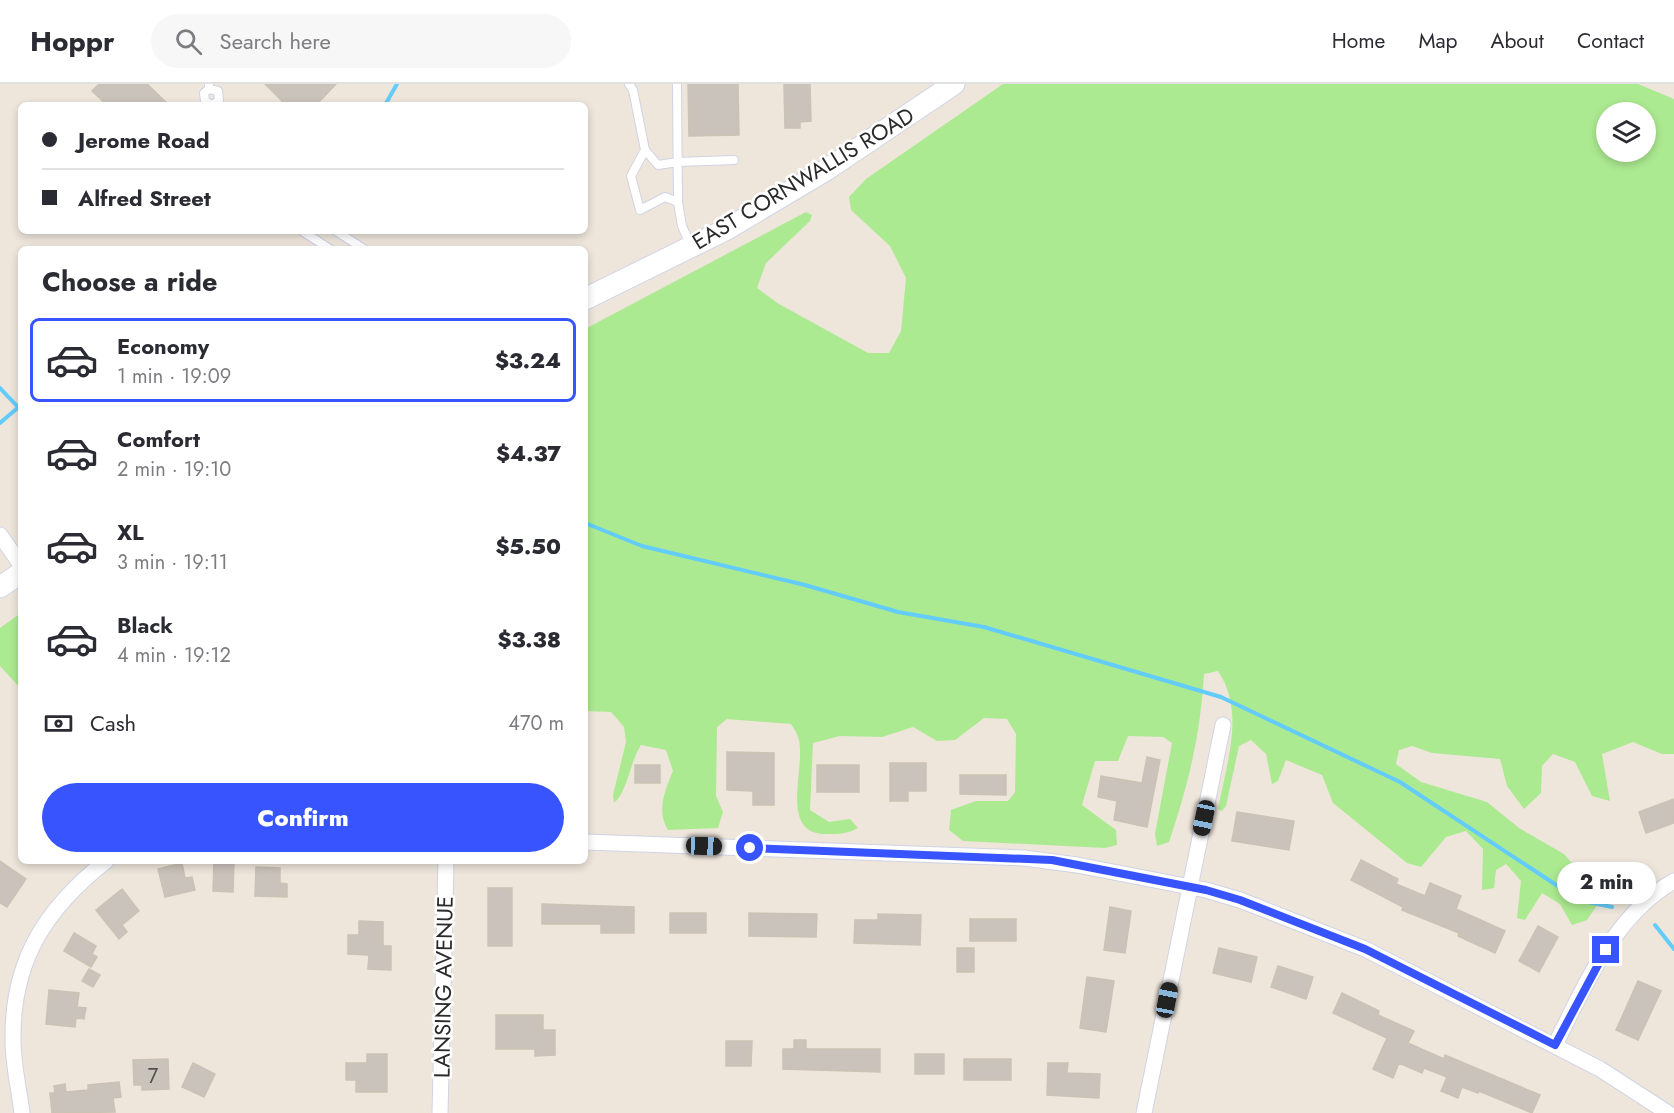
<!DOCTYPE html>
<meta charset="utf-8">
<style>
body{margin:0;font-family:Jost,sans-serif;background:#f7f7f7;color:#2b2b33;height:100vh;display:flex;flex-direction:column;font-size:22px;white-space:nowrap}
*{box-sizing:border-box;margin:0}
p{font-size:20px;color:#7c7c81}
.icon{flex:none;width:33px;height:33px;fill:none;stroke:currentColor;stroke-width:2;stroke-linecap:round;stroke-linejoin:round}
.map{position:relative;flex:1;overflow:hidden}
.drawer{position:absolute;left:18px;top:162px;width:570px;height:618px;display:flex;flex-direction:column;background:#fff;border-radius:9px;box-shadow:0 3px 9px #0003}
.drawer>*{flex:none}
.hud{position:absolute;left:18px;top:18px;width:570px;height:132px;border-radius:9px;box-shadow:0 3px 9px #0003;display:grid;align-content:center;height:132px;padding:0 24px;background:#fff}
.tools{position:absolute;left:1596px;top:18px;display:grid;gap:12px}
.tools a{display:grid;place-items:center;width:60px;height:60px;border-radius:50%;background:#fff;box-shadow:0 3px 9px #0003;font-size:30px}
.end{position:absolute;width:27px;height:27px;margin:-14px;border:8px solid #3754ff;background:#fff;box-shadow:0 0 0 3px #fff}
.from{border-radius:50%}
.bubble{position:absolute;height:42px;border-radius:21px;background:#fff;box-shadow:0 3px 9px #0003;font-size:20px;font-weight:800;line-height:42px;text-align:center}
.car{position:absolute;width:18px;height:36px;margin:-18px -9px;border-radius:8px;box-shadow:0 0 4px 2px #0007;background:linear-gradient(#222 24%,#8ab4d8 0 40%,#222 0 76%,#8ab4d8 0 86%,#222 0)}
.hud b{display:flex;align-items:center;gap:21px;height:57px;font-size:22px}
.hud b+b{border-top:2px solid #e1e1e2}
.hud i{width:15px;height:15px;background:#2b2b33}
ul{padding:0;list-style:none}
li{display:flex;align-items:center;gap:18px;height:84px;margin:0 12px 9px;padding:0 12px;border:3px solid transparent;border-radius:9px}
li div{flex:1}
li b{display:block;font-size:22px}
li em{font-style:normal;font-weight:800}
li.on{border-color:#3754ff}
li>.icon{width:54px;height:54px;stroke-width:1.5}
h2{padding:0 24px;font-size:27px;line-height:72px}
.pay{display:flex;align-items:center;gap:15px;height:66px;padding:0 24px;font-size:22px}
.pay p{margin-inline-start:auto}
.primary-button{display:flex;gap:12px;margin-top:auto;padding:12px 24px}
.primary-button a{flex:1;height:69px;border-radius:36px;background:#3754ff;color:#fff;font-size:24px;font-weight:800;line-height:69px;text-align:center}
header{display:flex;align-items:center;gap:36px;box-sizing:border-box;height:84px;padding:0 30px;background:#fff;border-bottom:2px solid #e1e1e2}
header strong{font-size:28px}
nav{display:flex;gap:33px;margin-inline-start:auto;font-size:21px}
.search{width:420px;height:54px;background:#f7f7f7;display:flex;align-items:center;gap:15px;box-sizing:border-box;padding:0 21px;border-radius:33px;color:#7c7c81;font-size:22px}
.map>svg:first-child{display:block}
</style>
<header>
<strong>Hoppr</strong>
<div class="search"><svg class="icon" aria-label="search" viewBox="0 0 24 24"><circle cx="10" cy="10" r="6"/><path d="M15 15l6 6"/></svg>Search here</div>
<nav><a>Home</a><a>Map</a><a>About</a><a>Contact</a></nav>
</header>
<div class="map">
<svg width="1674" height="1029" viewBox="0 0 1674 1029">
<rect width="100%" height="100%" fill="#eee6db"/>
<!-- green -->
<path fill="#acea91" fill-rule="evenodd" d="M1003 0H1638L1674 15V670H1662L1633 658 1602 670 1610 717 1592 712 1575 678 1553 670 1542 682 1541 709 1524 725 1507 702 1500 675 1432 669 1412 662 1399 666 1396 680 1421 698 1487 718 1519 744 1564 770 1592 802 1600 817 1587 836 1572 841 1560 820 1542 809 1525 836 1517 834 1521 797 1506 780 1496 786 1494 804 1482 806 1483 765 1466 747 1446 753 1421 783 1407 779 1333 719 1322 691 1286 676 1278 697 1272 700 1266 670 1251 656 1239 662 1226 722 1222 727 1218 725C1226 681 1246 628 1218 587L1204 590C1200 653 1189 698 1169 758L1157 762 1155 750 1172 659 1163 653 1128 652 1118 677H1095L1082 721 1116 746 1117 761 1105 764 963 757 949 746 951 726 976 717H1008L1015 708 1016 650 1007 635 984 634 955 656 937 657 913 643 882 653 840 652 813 659 810 726 829 738 850 735 858 744C847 750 839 750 827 750 776 751 808 680 798 653 797 648 793 644 791 640L727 635 717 643 716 712 723 728 718 744 668 746C656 727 665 706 673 687L666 666 641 661C630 678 627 709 614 719L613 711 626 658 624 643 611 628 585 627V245L806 128 812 131 810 137 766 179 757 204 779 220 868 269H889L901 247 906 194 890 162 851 126 849 113 866 95ZM1606 28H1646V68H1606Z
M21 529V605L0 582V544Z"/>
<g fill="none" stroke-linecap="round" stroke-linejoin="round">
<!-- stream -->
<path stroke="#63ccfb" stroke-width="4" d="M385 21 397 0
M0 304 17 322
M0 339 21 321
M585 439 642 462 805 501 898 528 984 543 1221 613 1400 698 1579 816 1612 823
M1655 841 1674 865"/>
</g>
<!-- building -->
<path fill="#c9c3bb" stroke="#cac3b4" stroke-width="1.5" d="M99 0H147L169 21H107L92 7Z
M265 0H336L316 21H286Z
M688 0H738L739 51 689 52Z
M784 0H810L811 37 800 38V44H785Z
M727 668 774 669V721H753V707L727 706Z
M1147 673 1160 676 1147 743 1114 736 1117 717 1098 713 1101 692 1142 699Z
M890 679H926V707H908V717H890Z
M635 681H660V699H635Z
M817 681H859V708H817Z
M960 691H1006V711L960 710Z
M1674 715V739L1646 749 1639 728Z
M1237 728 1294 737 1289 766 1232 757Z
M1361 776 1398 795 1396 800 1425 812 1430 799 1461 812 1456 825 1505 847 1495 869 1458 852 1459 849 1402 826 1403 823 1351 796Z
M0 777 26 795 7 823 0 819Z
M214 777H234L233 808 213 807Z
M182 779 185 794 192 793 195 806 165 813 158 785Z
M256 783 280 784V799L287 800V813L255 812Z
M488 804H512V862H488Z
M122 805 139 827 122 841 127 848 119 855 96 826Z
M542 820 634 823V849H601V840H542Z
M1110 823 1131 827 1125 869 1104 866Z
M670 829H706V849H670Z
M749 829 817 830 816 853 749 852Z
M878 830 921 831 920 861 854 859 855 836H878Z
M970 835H1016V857H970Z
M359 837 383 838V862H391V886L368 885 369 871 348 870V851H359Z
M1538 842 1558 853 1539 888 1519 877Z
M74 849 96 862 92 870 97 873 91 883 64 867Z
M957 864H974V888H957Z
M1219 864 1257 873 1251 898 1213 889Z
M1278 882 1313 893 1306 915 1271 903Z
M89 885 100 891 93 903 82 897Z
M1087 893 1114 897 1106 948 1080 944Z
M1638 897 1661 907 1638 956 1616 946Z
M49 906 79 909 77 923 86 924 84 935 76 934 75 943 46 940Z
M1342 909 1379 927 1378 931 1414 947 1408 959 1444 975 1445 971 1540 1011 1532 1029 1479 1007 1478 1009 1462 1003 1458 1014 1441 1007 1447 993 1424 984 1422 989 1399 979 1393 994 1373 985 1387 954 1333 929Z
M496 931H543V946H555V971L535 972V965H496Z
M794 956H806V965H880V988L783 985V965H794Z
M726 957H752L751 982H726Z
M367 970H387V1008H356V996H346V979H367Z
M915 970H944V990H915Z
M168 975 169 1005 142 1006V1001H134L133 976Z
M964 975H1011V996H964Z
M193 979 215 990 204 1013 182 1003Z
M1048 979H1068L1067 989 1100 990 1099 1014 1047 1011Z
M119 998 121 1013 113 1014 115 1028 52 1029 50 1009H55L54 1002 65 1000 66 1008 88 1006V1001Z"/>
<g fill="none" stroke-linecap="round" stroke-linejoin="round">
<!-- lane casing -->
<g stroke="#d0d3e5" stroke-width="10">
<path id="lane" d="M629 0 633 6 645 66 631 92 640 126 665 113 678 118 682 142 691 162
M677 0 678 118
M209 1V5L204 9 205 17 211 21
M209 5 218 7 219 17 211 21
M645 66 658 81 678 78 734 76
M302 147 330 165
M336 147 364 165"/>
</g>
<!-- street casing -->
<g stroke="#d0d3e5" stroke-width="17">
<path id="street" d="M0 451 21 481
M585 758 1024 774 1077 781 1206 806 1240 816 1365 865 1600 985 1668 1029
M1555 961C1585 902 1614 831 1674 797
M22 1029C19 1005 13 980 13 956 12 877 45 825 106 777
M440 1029 446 777
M1144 1029 1223 641"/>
</g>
<!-- secondary casing -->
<g stroke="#d0d3e5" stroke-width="23">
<path id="secondary" d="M585 215 727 145 826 86 954 0
M0 503 21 489"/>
</g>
<!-- lane -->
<use href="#lane" stroke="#fff" stroke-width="8"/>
<!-- street -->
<use href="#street" stroke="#fff" stroke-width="15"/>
<!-- secondary -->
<use href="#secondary" stroke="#fff" stroke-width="21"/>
</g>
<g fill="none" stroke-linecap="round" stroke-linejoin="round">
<!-- route -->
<path stroke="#3754ff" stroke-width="8" d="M750 764 1052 776 1206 806 1240 816 1365 865 1555 961 1606 866"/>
</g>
<g text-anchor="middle" stroke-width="5" stroke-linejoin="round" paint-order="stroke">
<!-- number labels -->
<g font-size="20" fill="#52504e">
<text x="153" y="999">7</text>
</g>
<!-- street labels -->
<g font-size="22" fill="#2a2a2a" stroke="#fff">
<text transform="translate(803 94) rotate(-31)" y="8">EAST CORNWALLIS ROAD</text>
<text transform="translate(443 903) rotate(-89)" y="8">LANSING AVENUE</text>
</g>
</g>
</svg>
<div class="tools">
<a><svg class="icon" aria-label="layers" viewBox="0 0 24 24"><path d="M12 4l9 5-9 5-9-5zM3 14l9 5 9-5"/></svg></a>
</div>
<i class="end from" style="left:750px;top:764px"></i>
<i class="end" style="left:1606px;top:866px"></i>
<div class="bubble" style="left:1557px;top:778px;width:99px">2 min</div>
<i class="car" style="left:1204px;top:734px;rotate:192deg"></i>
<i class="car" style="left:704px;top:762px;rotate:92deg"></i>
<i class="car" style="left:1167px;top:916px;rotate:11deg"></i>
<div class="hud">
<b><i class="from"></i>Jerome Road</b>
<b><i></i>Alfred Street</b>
</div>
<section class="drawer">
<h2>Choose a ride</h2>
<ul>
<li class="on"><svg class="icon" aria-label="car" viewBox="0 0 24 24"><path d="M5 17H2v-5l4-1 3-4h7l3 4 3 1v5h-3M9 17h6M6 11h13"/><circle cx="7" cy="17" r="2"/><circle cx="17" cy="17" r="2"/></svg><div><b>Economy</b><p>1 min · 19:09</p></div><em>$3.24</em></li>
<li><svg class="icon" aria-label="car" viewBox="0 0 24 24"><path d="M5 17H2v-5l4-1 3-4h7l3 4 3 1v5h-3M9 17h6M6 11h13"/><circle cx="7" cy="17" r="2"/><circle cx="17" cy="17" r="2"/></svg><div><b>Comfort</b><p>2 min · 19:10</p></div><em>$4.37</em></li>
<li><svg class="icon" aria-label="car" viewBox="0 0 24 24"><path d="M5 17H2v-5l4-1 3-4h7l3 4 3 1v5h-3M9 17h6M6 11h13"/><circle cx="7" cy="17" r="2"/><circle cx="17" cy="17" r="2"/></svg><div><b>XL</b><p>3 min · 19:11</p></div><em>$5.50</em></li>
<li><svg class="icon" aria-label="car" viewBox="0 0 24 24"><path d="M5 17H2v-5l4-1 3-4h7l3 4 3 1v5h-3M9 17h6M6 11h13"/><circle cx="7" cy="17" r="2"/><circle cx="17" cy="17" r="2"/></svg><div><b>Black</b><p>4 min · 19:12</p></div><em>$3.38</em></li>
</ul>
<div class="pay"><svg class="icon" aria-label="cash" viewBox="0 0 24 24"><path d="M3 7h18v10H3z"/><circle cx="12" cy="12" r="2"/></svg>Cash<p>470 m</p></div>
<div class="primary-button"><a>Confirm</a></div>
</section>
</div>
